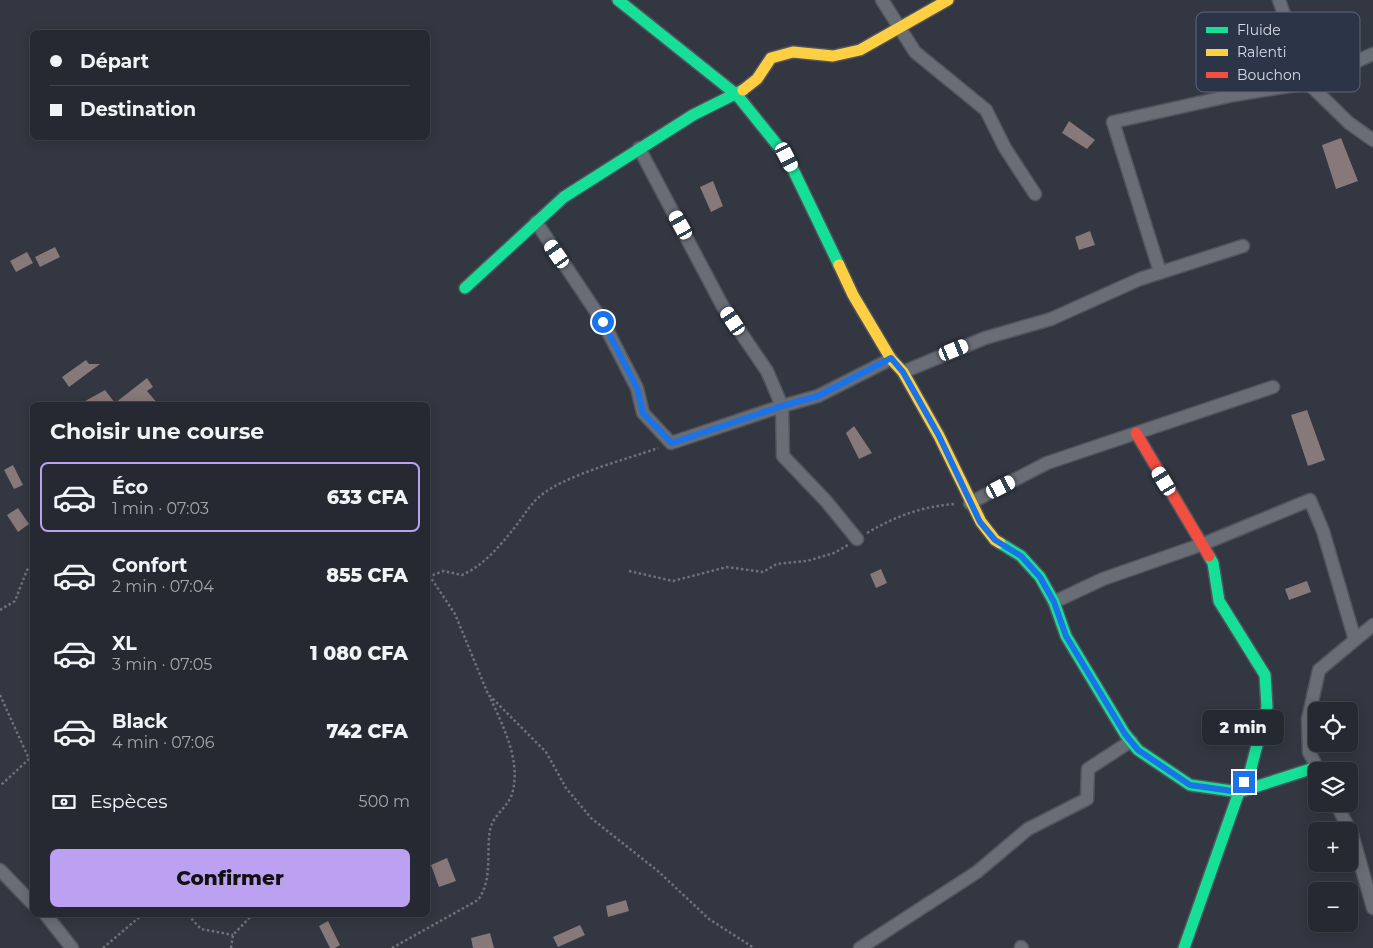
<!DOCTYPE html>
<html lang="fr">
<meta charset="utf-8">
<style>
body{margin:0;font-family:Montserrat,sans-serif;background:#32353d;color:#f1f3f6;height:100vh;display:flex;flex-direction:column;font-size:19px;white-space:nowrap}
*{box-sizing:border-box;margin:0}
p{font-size:16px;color:#a4a6ab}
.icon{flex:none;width:28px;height:28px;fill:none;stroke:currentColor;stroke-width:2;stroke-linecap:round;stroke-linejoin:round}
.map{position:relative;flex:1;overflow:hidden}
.sheet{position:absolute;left:30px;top:402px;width:400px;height:515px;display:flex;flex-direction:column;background:#262931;border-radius:8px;box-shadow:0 2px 12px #0003,0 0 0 1px #42454d}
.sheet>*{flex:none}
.guide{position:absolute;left:30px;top:30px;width:400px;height:110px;border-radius:8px;box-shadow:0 2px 12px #0003,0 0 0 1px #42454d;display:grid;align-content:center;height:110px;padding:0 20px;background:#262931}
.controls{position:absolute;left:1308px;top:702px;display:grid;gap:10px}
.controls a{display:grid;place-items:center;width:50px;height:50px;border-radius:8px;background:#262931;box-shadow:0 2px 12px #0003,0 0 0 1px #42454d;font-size:25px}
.end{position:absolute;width:22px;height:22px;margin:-11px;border:6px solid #1a73e8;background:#fff;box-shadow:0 0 0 2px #fff}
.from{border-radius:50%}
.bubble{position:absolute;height:35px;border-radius:8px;background:#262931;box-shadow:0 2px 12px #0003,0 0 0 1px #42454d;font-size:16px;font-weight:800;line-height:35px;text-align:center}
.car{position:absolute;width:15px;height:30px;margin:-15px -8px;border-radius:6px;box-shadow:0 0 4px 1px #0007;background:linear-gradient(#fff 24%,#345 0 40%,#fff 0 76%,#345 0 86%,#fff 0)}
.guide b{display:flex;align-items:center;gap:18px;height:48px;font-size:19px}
.guide b+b{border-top:1px solid #42454d}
.guide i{width:12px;height:12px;background:#f1f3f6}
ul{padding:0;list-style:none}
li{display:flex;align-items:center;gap:15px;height:70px;margin:0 10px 8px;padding:0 10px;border:2px solid transparent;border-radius:8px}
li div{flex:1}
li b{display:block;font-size:19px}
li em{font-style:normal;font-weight:800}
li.on{border-color:#bca0f2}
li>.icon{width:45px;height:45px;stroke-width:1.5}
h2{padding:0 20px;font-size:22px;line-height:60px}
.pay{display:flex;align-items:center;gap:12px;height:55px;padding:0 20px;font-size:19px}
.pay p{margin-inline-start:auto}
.cta{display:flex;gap:10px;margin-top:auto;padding:10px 20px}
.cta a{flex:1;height:58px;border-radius:8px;background:#bca0f2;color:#111;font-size:20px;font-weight:800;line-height:58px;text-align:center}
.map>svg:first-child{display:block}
</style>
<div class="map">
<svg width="1373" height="948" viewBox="0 0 1373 948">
<rect width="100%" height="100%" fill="#323741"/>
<!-- building -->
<path fill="#877879" d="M1069 121 1095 140 1087 149 1062 133Z
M1341 138 1358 181 1336 189 1322 145Z
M713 181 723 206 711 212 700 187Z
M1090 231 1095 245 1079 250 1075 237Z
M55 247 60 257 40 267 35 257Z
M27 252 33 263 16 272 10 261Z
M86 360 89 364H100L69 387 62 377Z
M147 378 153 387 147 391 159 405H78L105 390 115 403Z
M1307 410 1325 460 1308 466 1291 415Z
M854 426 872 453 859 459 846 433Z
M13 465 23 485 14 489 4 470Z
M18 508 29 524 18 532 7 515Z
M881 569 887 583 876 588 870 574Z
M1307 581 1311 592 1289 600 1285 589Z
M447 858 456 881 439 887 431 865Z
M626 900 629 911 608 917 606 906Z
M328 921 340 945 335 948H330L319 926Z
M580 925 585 935 558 947 553 937Z
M490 933 494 948H473L471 938Z"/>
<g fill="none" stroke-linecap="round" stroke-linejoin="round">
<!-- street casing -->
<g stroke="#50545d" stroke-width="15">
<path id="street" d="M882 0 915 52 986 110 1005 148 1035 194
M1279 0 1308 83 1349 123 1373 140
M639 148 722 305 767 371 782 406 783 456 826 501 857 539
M536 222 603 322 637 388 643 413 671 443 782 406 818 396 891 359
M1160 272 1113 122 1234 95 1308 83 1373 54
M903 372 985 338 1051 319 1140 279 1243 246
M970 503 1047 463 1273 387
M1054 602 1103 579 1203 544 1310 500 1323 531 1355 640
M1319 771 1309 752 1308 719 1319 670 1373 625
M1336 804 1352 834 1373 908
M0 870 32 903
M46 915 72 948
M1021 947 1022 948
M860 948 977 872 1028 829 1087 799 1088 769 1131 741"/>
</g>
<!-- fast casing -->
<g stroke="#50545d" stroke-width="14">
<path id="fast" d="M618 0 737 95 787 157 839 265
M465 288 564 197 693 115 743 90
M1000 543 1021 556 1040 577 1054 602 1066 636 1125 734 1138 750 1190 785 1239 792 1317 767
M1184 948 1239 792 1250 772 1267 707 1265 675 1219 601 1213 563 1209 556"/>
</g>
<!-- slow casing -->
<g stroke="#50545d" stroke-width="14">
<path id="slow" d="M743 90 757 79 771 58 793 52 833 56 860 50 948 0
M839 265 853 295 891 359 903 372 939 436 981 522 995 540 1000 543"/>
</g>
<!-- jam casing -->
<g stroke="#50545d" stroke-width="14">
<path id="jam" d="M1136 433 1209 556"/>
</g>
<!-- path -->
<path stroke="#6e7279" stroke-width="2.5" stroke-dasharray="2.5 2.5" stroke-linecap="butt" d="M867 533C896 516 923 506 956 504
M629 571 673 581 727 567 763 572 777 564 807 561 834 553 848 545
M429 575 455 614 488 694 546 752 566 788 591 818 659 872 709 919 754 948
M428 577 443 571 462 575C483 566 500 546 515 527 523 517 529 506 539 497 564 475 625 460 658 448
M0 610 15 601 27 570 32 566
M0 695 29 759 0 786
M188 915 201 929 233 935
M103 948 142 915
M231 948 233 935 252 915
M392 948 478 900C493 879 486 854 490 830 493 815 508 807 512 794 522 761 502 724 489 695"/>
<!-- street -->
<use href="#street" stroke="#696d75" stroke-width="12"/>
<!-- fast -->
<use href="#fast" stroke="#16e098" stroke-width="11"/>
<!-- slow -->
<use href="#slow" stroke="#ffcf43" stroke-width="11"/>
<!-- jam -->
<use href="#jam" stroke="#f24e42" stroke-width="11"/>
</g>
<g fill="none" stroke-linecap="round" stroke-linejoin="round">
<!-- route -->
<path stroke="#1a73e8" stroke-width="6" d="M603 322 637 388 643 413 672 443 782 406 818 396 891 358 903 372 939 436 980 522 995 540 1021 556 1040 577 1054 602 1066 636 1125 734 1138 750 1190 785 1239 792 1244 782"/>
</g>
<!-- legend -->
<rect x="1196" y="12" width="164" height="80" rx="8" fill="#2c3547" stroke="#5f6777" stroke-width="1"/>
<rect x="1206" y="27" width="22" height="6" fill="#16e098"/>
<rect x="1206" y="49" width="22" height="7" fill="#ffcf43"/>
<rect x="1206" y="72" width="22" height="6" fill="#f24e42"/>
<g font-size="14" fill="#d6dbe7">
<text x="1237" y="35">Fluide</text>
<text x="1237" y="57">Ralenti</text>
<text x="1237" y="80">Bouchon</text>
</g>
</svg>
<div class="controls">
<a><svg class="icon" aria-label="locate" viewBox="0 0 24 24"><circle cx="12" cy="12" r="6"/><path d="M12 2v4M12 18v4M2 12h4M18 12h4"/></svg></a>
<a><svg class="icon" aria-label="layers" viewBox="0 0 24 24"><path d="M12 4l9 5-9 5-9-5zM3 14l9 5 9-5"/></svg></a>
<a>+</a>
<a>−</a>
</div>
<i class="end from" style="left:603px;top:322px"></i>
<i class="end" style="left:1244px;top:782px"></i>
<div class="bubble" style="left:1202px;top:710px;width:82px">2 min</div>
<i class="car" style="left:787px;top:157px;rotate:153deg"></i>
<i class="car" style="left:681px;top:225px;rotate:331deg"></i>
<i class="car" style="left:557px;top:254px;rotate:325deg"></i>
<i class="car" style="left:733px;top:321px;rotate:326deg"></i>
<i class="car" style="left:954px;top:350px;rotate:68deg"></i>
<i class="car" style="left:1164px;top:481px;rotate:329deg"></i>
<i class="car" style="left:1001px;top:487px;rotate:63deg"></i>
<div class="guide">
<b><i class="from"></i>Départ</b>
<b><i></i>Destination</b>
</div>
<section class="sheet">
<h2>Choisir une course</h2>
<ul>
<li class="on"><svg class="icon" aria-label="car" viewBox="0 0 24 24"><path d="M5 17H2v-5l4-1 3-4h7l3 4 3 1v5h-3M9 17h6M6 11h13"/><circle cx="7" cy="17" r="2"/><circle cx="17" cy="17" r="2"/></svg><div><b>Éco</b><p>1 min · 07:03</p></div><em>633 CFA</em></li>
<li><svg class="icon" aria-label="car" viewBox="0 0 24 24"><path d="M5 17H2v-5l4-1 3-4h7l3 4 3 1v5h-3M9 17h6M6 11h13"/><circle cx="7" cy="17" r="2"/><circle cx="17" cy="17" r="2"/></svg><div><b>Confort</b><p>2 min · 07:04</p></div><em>855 CFA</em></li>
<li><svg class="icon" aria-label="car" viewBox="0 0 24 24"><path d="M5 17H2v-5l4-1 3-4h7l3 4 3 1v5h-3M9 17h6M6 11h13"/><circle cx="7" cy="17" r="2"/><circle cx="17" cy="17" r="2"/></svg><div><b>XL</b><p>3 min · 07:05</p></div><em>1 080 CFA</em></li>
<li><svg class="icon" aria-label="car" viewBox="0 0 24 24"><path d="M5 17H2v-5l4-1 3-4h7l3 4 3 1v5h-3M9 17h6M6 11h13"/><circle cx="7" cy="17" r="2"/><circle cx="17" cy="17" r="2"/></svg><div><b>Black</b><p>4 min · 07:06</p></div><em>742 CFA</em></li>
</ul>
<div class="pay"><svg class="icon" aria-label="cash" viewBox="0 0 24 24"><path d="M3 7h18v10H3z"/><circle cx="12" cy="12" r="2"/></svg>Espèces<p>500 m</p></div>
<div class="cta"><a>Confirmer</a></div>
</section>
</div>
